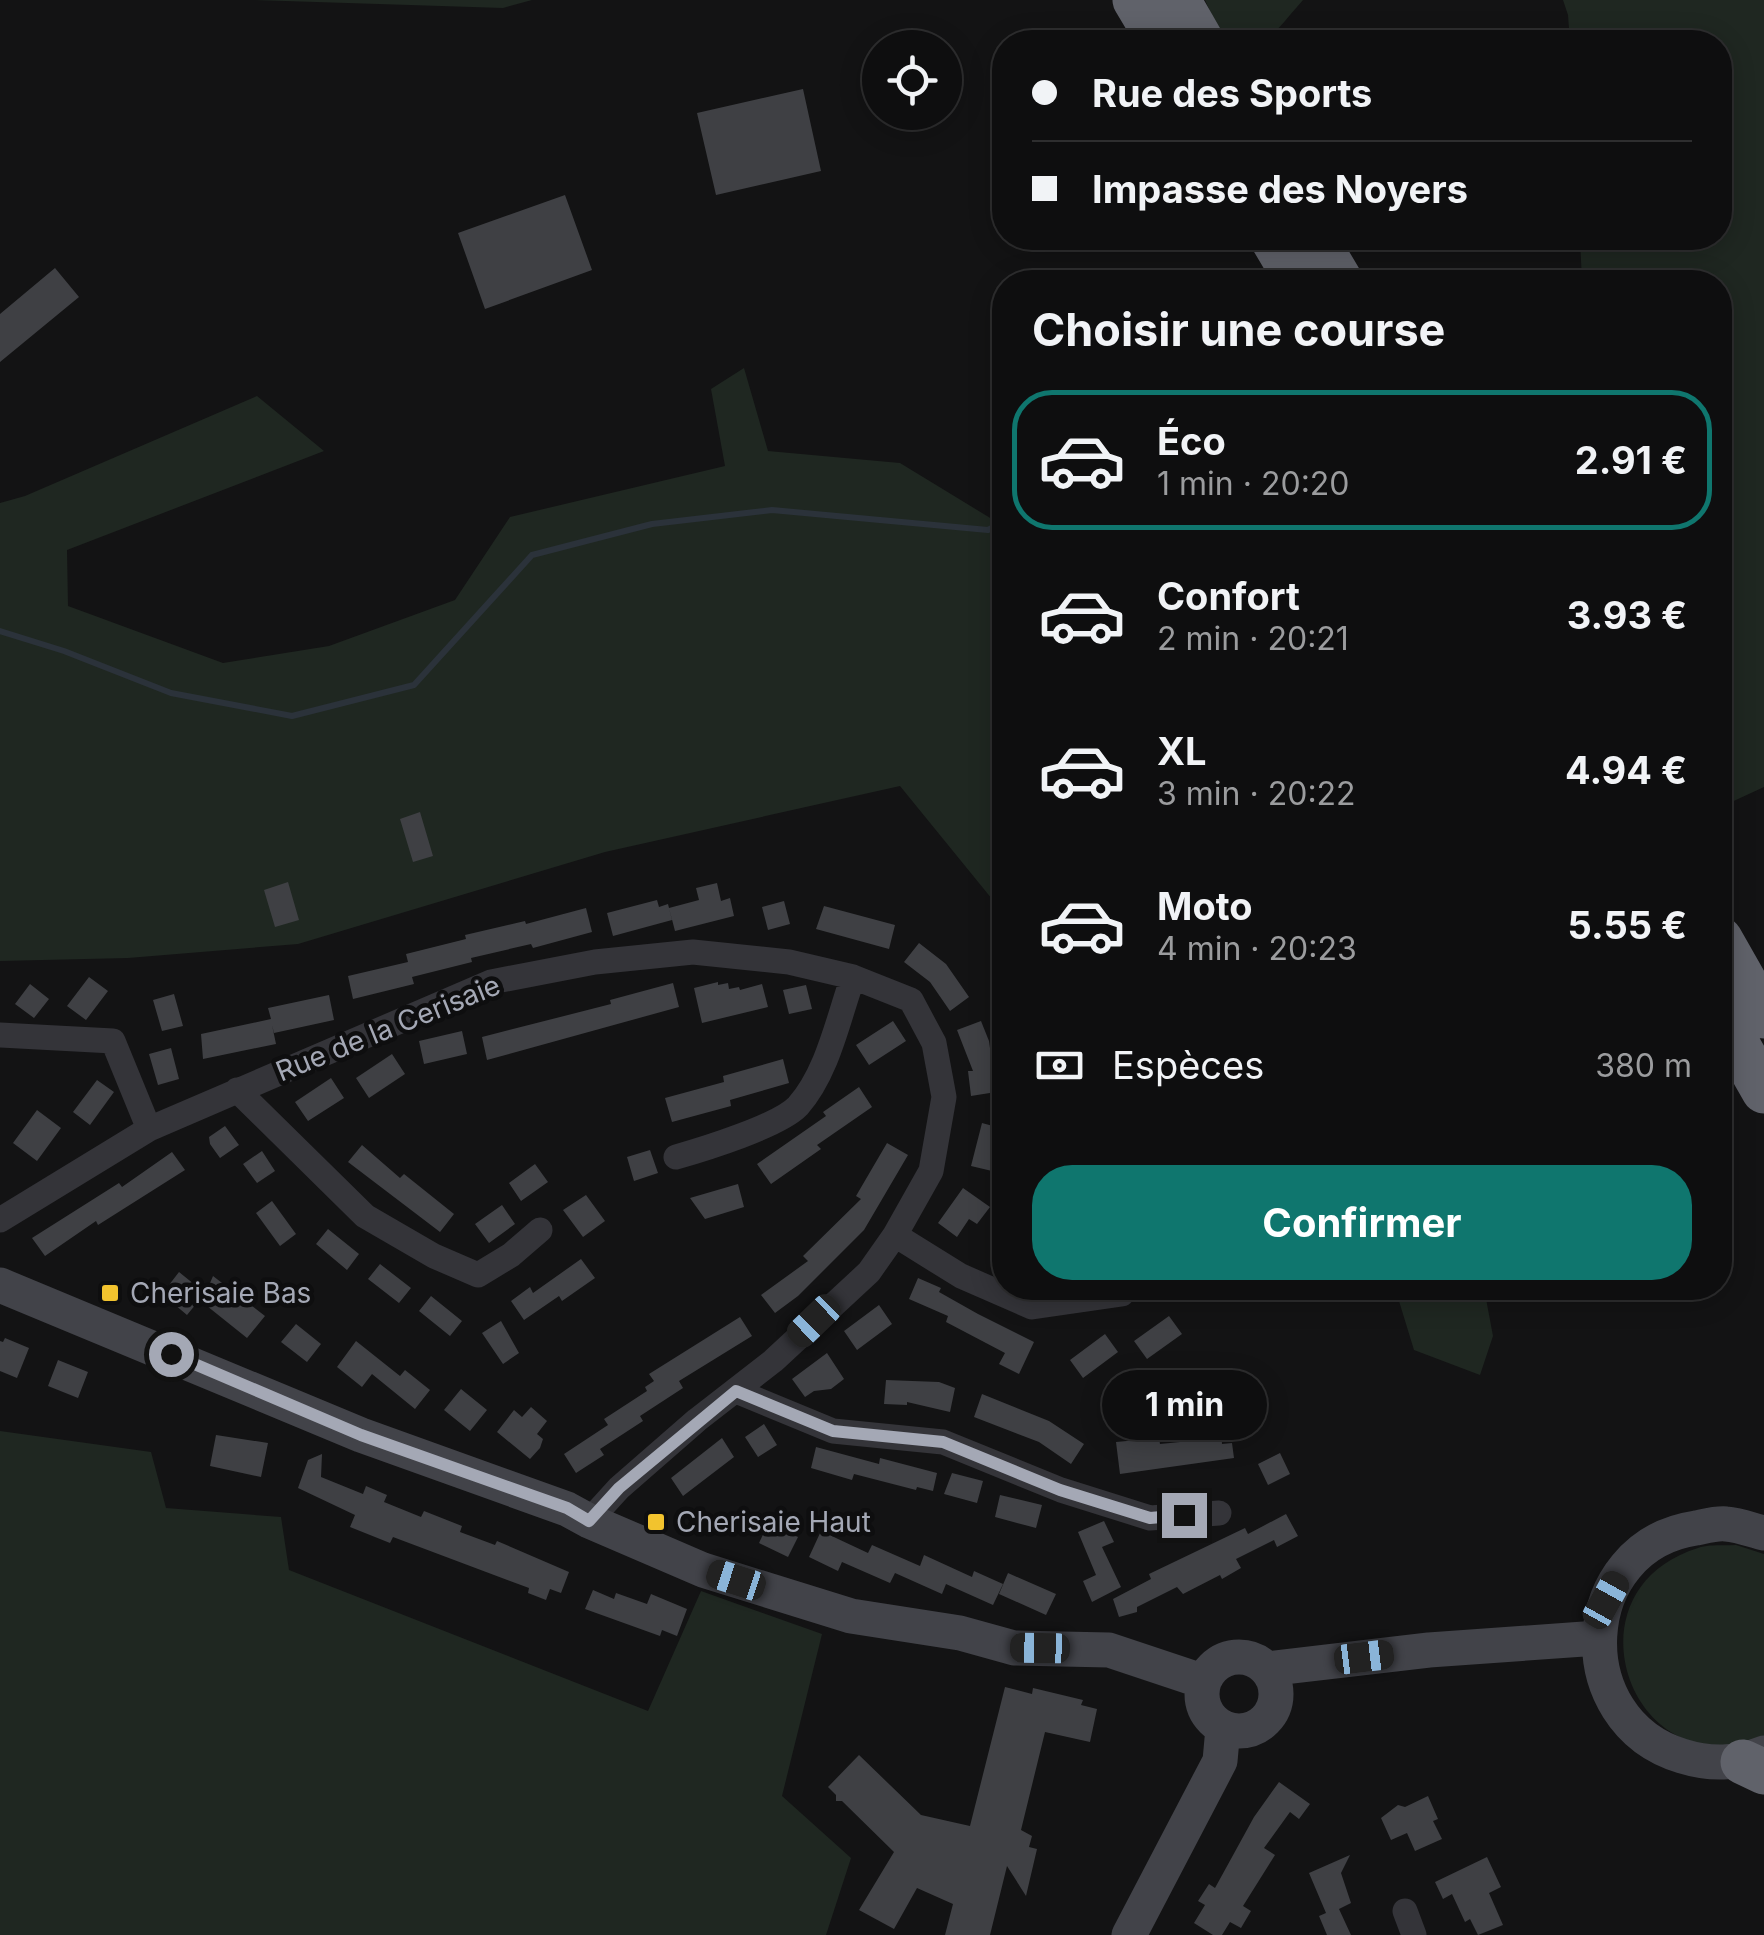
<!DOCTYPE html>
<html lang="fr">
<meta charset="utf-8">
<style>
body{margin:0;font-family:Inter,sans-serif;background:#1c1c1d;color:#f1f3f6;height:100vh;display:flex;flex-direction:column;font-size:38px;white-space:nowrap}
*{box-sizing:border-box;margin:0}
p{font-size:32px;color:#9b9c9e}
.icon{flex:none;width:55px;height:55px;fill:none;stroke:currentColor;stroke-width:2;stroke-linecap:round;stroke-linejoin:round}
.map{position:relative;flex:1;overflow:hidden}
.side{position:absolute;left:992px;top:270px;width:740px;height:1030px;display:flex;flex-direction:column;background:#0e0e0f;border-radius:40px;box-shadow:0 5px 25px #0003,0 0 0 2px #2e2e2f}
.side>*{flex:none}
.guide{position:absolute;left:992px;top:30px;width:740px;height:220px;border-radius:40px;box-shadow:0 5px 25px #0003,0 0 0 2px #2e2e2f;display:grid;align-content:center;height:220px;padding:0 40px;background:#0e0e0f}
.buttons{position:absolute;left:862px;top:30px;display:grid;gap:20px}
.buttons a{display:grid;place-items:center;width:100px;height:100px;border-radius:50%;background:#0e0e0f;box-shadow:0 5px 25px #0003,0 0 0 2px #2e2e2f;font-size:50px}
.end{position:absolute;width:45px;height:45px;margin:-22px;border:12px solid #a4a8b5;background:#111;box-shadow:0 0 0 5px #111}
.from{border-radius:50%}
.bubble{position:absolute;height:70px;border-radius:35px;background:#0e0e0f;box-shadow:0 5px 25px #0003,0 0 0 2px #2e2e2f;font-size:32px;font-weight:700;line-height:70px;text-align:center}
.car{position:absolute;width:30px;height:60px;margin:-30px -15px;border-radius:12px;box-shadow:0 0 8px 2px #0007;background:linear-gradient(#222 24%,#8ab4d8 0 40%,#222 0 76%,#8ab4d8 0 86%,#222 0)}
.guide b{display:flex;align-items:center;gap:35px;height:95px;font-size:38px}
.guide b+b{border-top:2px solid #2e2e2f}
.guide i{width:25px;height:25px;background:#f1f3f6}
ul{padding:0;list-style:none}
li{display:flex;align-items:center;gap:30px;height:140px;margin:0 20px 15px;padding:0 20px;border:5px solid transparent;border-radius:40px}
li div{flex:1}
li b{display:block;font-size:38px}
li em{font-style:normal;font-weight:700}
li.current{border-color:#0f766e}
li>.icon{width:90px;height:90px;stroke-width:1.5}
h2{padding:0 40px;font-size:45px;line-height:120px}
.pay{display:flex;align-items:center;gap:25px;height:110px;padding:0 40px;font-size:38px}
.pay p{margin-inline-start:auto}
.button{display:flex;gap:20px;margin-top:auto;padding:20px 40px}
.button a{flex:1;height:115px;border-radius:40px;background:#0f766e;color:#fff;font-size:40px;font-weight:700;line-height:115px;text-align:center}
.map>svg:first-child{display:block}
</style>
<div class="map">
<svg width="1764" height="1935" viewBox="0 0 1764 1935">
<rect width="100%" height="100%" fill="#131314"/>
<!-- green -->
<path fill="#1f2721" d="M253 0H532L503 8Z
M1205 0H1303C1270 37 1275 43 1224 42Z
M1563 0H1764V787L1725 805 1720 788V282H1582L1580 238H1720V42H1570L1568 15Z
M744 368 768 451 900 463 1005 527V915L900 786 605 852 298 944 128 958 0 961V503L25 496 257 396 324 451 67 550 68 606 223 663 329 646 455 600 510 517 725 466 711 389Z
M1395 1288H1484L1493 1336 1480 1375 1414 1350Z
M0 1431 151 1452 166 1508 281 1517 289 1570 648 1711 701 1591 822 1634 782 1796 851 1858 826 1935H0Z
M1736 1545 1764 1554V1736C1633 1793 1559 1591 1698 1548 1709 1544 1724 1546 1736 1545Z"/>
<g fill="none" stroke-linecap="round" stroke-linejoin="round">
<!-- stream -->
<path stroke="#2b323a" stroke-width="6" d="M0 631 64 651 171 693 292 716 414 685 532 555 652 524 772 510 988 530 1005 521"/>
</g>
<!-- building -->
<path fill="#3f4044" d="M803 89 821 171 716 195 697 113Z
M565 195 592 270 485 309 458 233Z
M55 268 79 297 0 362V314Z
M420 812 433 856 413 862 400 819Z
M288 882 299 920 275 927 264 890Z
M717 883 721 901 730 898 734 916 675 931 669 908 699 900 696 888Z
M657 900 659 907 668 904 672 920 613 936 607 913Z
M784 901 790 924 768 930 762 907Z
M824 906 895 925 889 949 816 929Z
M586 908 592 932 533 948 531 944 471 958 472 962 412 977 414 984 353 999 348 976 408 962 406 954 466 939 465 935 525 921 526 924Z
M919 943 946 964 969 997 950 1011 930 982 904 962Z
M89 977 108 991 86 1020 67 1006Z
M718 982V985L728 983 729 989 739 987 740 990 762 984 768 1007 702 1023 694 988Z
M673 983 679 1007 487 1060 482 1037 611 1004 610 1000Z
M30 984 49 999 34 1018 15 1004Z
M806 985 812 1009 789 1014 783 990Z
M174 994 183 1026 162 1031 153 1000Z
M329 995 334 1020 274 1033 272 1025 276 1044 203 1059 201 1034 271 1019 268 1008Z
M893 1021 906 1041 869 1065 856 1045Z
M981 1021 989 1041 996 1092 971 1096 968 1071H973L957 1030Z
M462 1031 467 1054 424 1064 419 1041Z
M171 1048 179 1079 158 1085 149 1054Z
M392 1054 405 1074 369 1098 356 1078Z
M783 1059 789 1083 730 1100 731 1106 672 1122 665 1098 724 1082 723 1076Z
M331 1078 344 1098 308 1121 295 1102Z
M97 1080 114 1092 90 1125 73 1112Z
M859 1087 872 1107 817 1145 821 1149 771 1184 757 1164 826 1116 823 1112Z
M37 1110 61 1128 37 1161 13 1143Z
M982 1123 1004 1129 992 1171 971 1166Z
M225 1126 239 1145 220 1158 210 1144 209 1137Z
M887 1143 908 1155 864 1230 798 1296 775 1313 761 1295 808 1261 803 1256 861 1199 856 1196Z
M362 1145 400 1178 404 1174 454 1214 440 1232 348 1162Z
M650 1150 658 1173 634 1181 627 1157Z
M262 1151 275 1171 257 1183 243 1164Z
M172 1152 185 1170 98 1225 96 1221 45 1256 32 1238 119 1183 122 1187Z
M535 1164 548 1182 521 1201 509 1183Z
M738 1184 744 1207 705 1219 690 1198Z
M963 1188 990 1207 977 1224 969 1219 957 1237 938 1223Z
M586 1195 605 1221 583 1237 563 1210Z
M272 1201 296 1234 280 1246 256 1213Z
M502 1205 515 1224 489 1243 475 1224Z
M328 1229 359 1254 347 1270 316 1244Z
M581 1259 595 1278 562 1301 559 1296 524 1320 511 1301 530 1287 533 1293Z
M380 1264 411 1288 399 1303 368 1279Z
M179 1272 205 1293 187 1315 162 1294Z
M213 1276 265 1316 247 1338 202 1302Z
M918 1278 941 1288 939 1292 978 1314 1034 1342 1019 1374 999 1364 1005 1353 946 1322 948 1316 909 1299Z
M431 1296 462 1321 450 1336 419 1311Z
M879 1305 892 1324 857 1350 844 1331Z
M1169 1316 1182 1334 1147 1359 1134 1341Z
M740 1317 752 1336 679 1381 683 1388 640 1416 643 1421 600 1449 604 1455 576 1473 564 1454 608 1425 604 1419 647 1391 645 1387 654 1381 649 1374Z
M501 1321 519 1353 503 1364 482 1333Z
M296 1324 321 1344 307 1362 281 1342Z
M1105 1334 1118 1352 1083 1378 1070 1360Z
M5 1338 29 1348 17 1378 0 1371V1341L3 1342Z
M356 1341 400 1376 405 1370 430 1390 415 1409 372 1374 362 1387 337 1367Z
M827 1353 844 1379 831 1389 814 1391 805 1397 792 1379Z
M58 1360 88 1372 78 1398 48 1386Z
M886 1380 939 1382 955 1388 950 1412 907 1402V1405L884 1404Z
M461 1389 487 1410 470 1431 444 1410Z
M982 1394 1049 1421 1084 1444 1071 1464 1039 1442 974 1417Z
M531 1407 547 1421 537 1434 543 1439 540 1448 530 1459 497 1432 514 1410 522 1417Z
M764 1424 777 1445 758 1457 745 1437Z
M1221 1426 1222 1444 1232 1443 1234 1458 1120 1474 1116 1442 1159 1438 1160 1444 1200 1440 1199 1428Z
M216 1435 268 1443 261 1477 210 1466Z
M722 1438 734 1457 683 1496 671 1478Z
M816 1447 879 1464 880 1458 937 1473 933 1491 917 1487 916 1490 854 1474 852 1480 811 1468Z
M1280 1453 1290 1474 1268 1485 1258 1464Z
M322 1454 321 1477 363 1494 366 1486 387 1495 384 1502 421 1517 424 1511 462 1526 460 1532 495 1545 497 1541 569 1572 561 1593 550 1589 546 1600 528 1593 529 1588 393 1537 390 1543 350 1527 355 1515 298 1488 308 1460Z
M952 1473 983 1481 977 1503 944 1494Z
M1000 1495 1042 1505 1036 1528 995 1517Z
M1286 1514 1298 1536 1277 1547 1274 1540 1236 1559 1241 1568 1222 1579 1220 1575 1183 1594 1177 1587 1137 1607V1612L1119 1617 1113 1599 1151 1579 1149 1574 1245 1528 1248 1534Z
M1104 1521 1114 1542 1102 1547 1121 1587 1092 1602 1083 1581 1096 1575 1078 1532Z
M768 1524 798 1537 788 1557 759 1543Z
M821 1531 868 1553 872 1545 920 1566 924 1555 972 1577 974 1571 1003 1584 993 1605 946 1584 942 1594 895 1573 890 1583 842 1562 838 1571 809 1557Z
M1008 1573 1056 1594 1046 1615 999 1594Z
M593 1590 614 1599 616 1593 647 1604 651 1594 687 1609 677 1636 662 1630 660 1636 585 1609Z
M1005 1687 1032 1694 1033 1688 1083 1700 1081 1705 1097 1709 1090 1742 1045 1732 1021 1830 1032 1836 1029 1847 1037 1849 1026 1896 1007 1866 990 1935H945L953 1904 917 1888 894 1929 859 1910 894 1852 842 1801H836V1795L828 1787 859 1755 921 1815 970 1826Z
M1279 1782 1310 1804 1299 1819 1290 1812 1264 1848 1275 1855 1243 1906 1251 1911 1241 1928 1230 1922 1222 1935H1213L1194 1923 1205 1905 1198 1901 1209 1884 1215 1888 1254 1817Z
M1428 1796 1438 1819 1433 1821 1442 1839 1415 1851 1407 1833 1391 1840 1381 1818 1398 1805 1405 1807Z
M1350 1855 1341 1873 1351 1903 1339 1909 1351 1935H1327L1319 1916 1326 1913 1309 1873Z
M1487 1857 1501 1887 1489 1893 1503 1925 1478 1935 1470 1919 1465 1922 1452 1894 1443 1899 1435 1882Z"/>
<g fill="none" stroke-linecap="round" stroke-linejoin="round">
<!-- street -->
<path stroke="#343439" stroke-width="25" d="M0 1035 113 1041 149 1129
M237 1090 365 1216 434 1256 478 1275 511 1255 540 1230
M676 1157C704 1149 779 1126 798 1106 828 1072 838 1019 853 977
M0 1220 149 1129 491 982 595 962 693 952 789 962 853 977 911 1000 934 1043 944 1097 931 1171 895 1235 869 1272 773 1361 697 1420 619 1488 589 1521
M895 1235 961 1276 1032 1307 1122 1294
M736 1391 833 1431 943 1442 1061 1490 1150 1518 1219 1513
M1405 1911 1414 1935"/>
<!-- secondary -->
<path stroke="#424349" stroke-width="35" d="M0 1285 361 1435 567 1509 589 1521 703 1570 851 1616 960 1633 1014 1648 1109 1650 1202 1681
M1764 1533C1752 1530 1739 1525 1726 1524 1717 1523 1706 1526 1696 1528 1574 1546 1566 1721 1682 1756 1711 1765 1736 1764 1764 1753
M1202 1694a37 37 0 1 1 74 0a37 37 0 1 1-74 0Z
M1266 1669 1429 1650 1598 1638
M1129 1935 1220 1761 1223 1728"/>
<!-- highway -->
<path stroke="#60626a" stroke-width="45" d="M1135 0 1160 42
M1178 0 1202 42
M1272 238 1298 282
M1315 238 1341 282
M1720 939 1764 1016
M1720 1014 1764 1091
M1743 1762 1764 1772"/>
</g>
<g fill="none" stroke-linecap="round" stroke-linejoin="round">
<!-- route -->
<path stroke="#a4a8b5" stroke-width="12" d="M171 1354 361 1435 567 1508 589 1521 619 1488 736 1391 833 1431 943 1442 1060 1490 1150 1518 1184 1515"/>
</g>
<!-- markers -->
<g fill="#f2c32e" stroke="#0e0e0f" stroke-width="4">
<rect x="100" y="1283" width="20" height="20" rx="5"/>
<rect x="646" y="1512" width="20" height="20" rx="5"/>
</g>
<g text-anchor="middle" stroke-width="9" stroke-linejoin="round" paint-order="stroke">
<!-- street labels -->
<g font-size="28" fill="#a4a8b5" stroke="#0e0e0f">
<text transform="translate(388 1028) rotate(-22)" y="10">Rue de la Cerisaie</text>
</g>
<!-- poi labels -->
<g font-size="28" fill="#a4a8b5" stroke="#0e0e0f" text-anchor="start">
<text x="130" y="1303">Cherisaie Bas</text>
<text x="676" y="1532">Cherisaie Haut</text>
</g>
</g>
</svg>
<div class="buttons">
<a><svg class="icon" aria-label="locate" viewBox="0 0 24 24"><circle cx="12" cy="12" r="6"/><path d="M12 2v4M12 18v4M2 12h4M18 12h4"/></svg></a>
</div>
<i class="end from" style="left:171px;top:1354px"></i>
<i class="end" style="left:1184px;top:1515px"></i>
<div class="bubble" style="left:1102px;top:1370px;width:165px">1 min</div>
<i class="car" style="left:814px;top:1321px;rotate:226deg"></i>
<i class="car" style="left:736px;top:1580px;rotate:288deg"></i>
<i class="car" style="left:1606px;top:1600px;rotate:29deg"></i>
<i class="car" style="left:1040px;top:1648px;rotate:271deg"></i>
<i class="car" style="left:1364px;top:1657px;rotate:83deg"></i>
<div class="guide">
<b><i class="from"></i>Rue des Sports</b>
<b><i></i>Impasse des Noyers</b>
</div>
<section class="side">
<h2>Choisir une course</h2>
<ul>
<li class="current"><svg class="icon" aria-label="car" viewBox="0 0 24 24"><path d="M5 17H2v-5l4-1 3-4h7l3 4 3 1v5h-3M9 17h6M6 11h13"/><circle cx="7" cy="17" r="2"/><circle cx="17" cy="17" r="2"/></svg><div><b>Éco</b><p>1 min · 20:20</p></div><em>2.91 €</em></li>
<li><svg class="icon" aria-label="car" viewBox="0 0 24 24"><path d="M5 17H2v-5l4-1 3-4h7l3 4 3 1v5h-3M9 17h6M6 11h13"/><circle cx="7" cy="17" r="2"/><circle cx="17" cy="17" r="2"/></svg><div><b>Confort</b><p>2 min · 20:21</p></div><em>3.93 €</em></li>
<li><svg class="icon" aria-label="car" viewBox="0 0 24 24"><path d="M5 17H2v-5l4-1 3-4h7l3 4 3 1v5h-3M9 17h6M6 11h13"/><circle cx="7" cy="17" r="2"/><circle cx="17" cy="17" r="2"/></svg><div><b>XL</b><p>3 min · 20:22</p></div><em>4.94 €</em></li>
<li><svg class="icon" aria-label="car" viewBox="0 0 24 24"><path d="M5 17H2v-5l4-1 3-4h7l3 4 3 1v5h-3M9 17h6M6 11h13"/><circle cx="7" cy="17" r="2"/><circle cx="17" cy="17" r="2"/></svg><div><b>Moto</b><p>4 min · 20:23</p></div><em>5.55 €</em></li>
</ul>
<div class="pay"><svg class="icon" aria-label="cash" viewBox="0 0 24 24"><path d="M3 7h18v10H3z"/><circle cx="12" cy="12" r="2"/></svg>Espèces<p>380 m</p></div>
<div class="button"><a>Confirmer</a></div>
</section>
</div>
